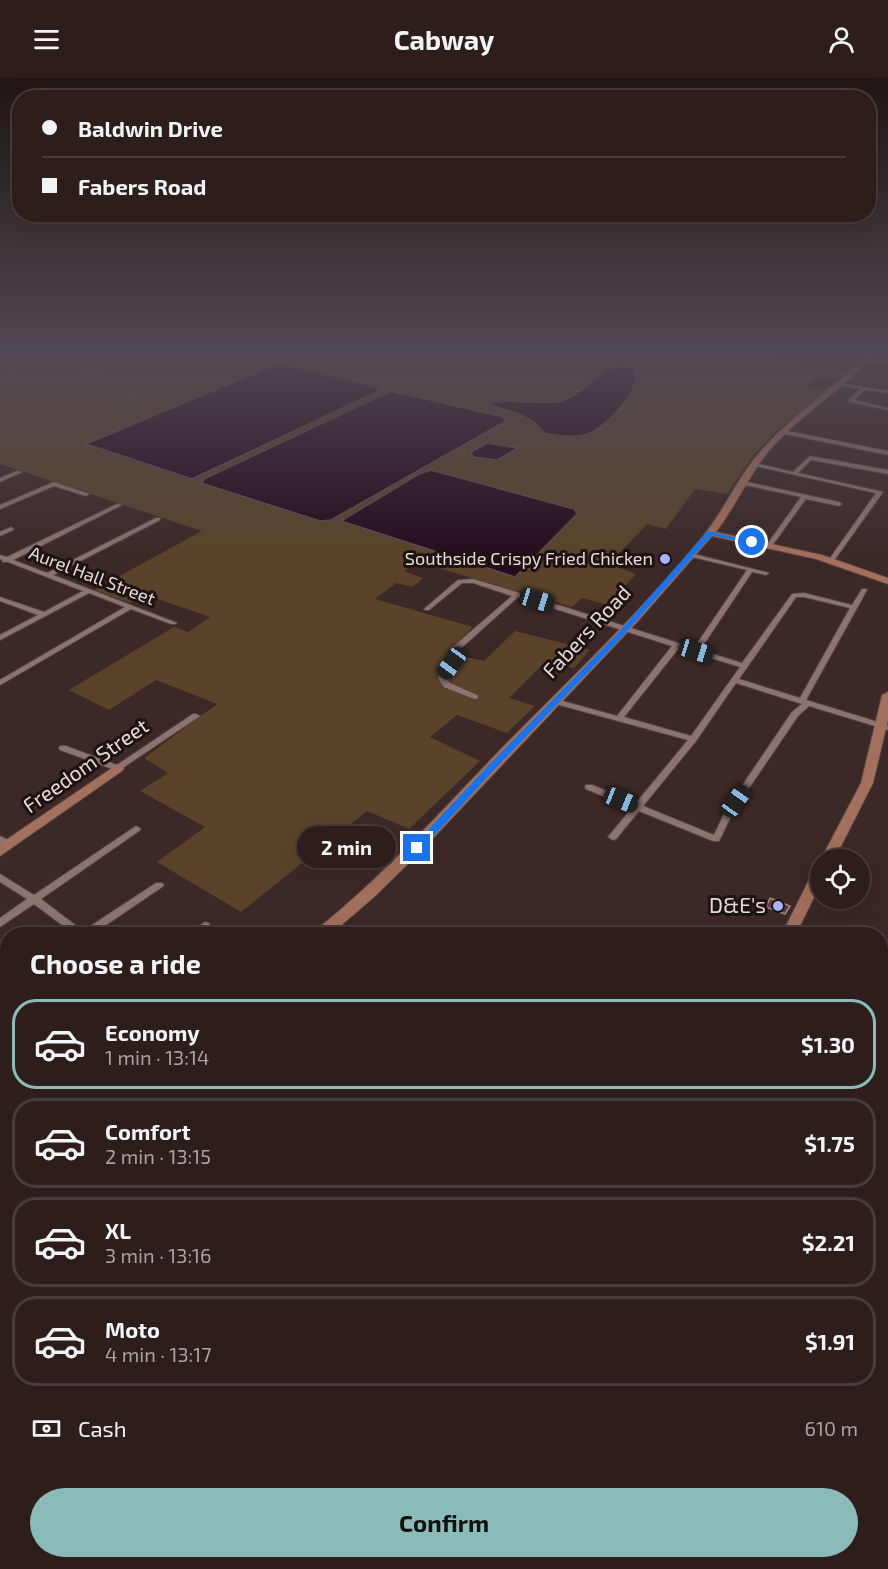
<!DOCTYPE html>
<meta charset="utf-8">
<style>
body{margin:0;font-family:"Exo 2",sans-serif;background:#352725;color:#f1f3f6;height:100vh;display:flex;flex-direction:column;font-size:22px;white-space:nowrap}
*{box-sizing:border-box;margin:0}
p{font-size:20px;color:#a7a2a3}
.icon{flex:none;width:33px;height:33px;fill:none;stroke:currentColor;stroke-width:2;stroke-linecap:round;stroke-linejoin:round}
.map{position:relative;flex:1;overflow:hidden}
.sheet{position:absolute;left:0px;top:849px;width:888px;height:642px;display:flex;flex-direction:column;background:#2d1e1c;border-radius:24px 24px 0 0;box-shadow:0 6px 24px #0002,0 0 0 2px #483c3b}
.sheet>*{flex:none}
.top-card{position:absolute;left:12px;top:12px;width:864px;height:132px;border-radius:24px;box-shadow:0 6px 24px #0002,0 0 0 2px #483c3b;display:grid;align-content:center;height:132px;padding:0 30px;background:#2d1e1c}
.fabs{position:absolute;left:810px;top:771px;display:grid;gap:12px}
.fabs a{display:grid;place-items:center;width:60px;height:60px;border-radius:50%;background:#2d1e1c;box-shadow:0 6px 24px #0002,0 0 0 2px #483c3b;font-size:30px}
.end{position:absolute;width:27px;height:27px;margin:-14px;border:8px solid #1a73e8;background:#fff;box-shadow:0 0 0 3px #fff}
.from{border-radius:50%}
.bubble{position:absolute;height:42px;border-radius:21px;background:#2d1e1c;box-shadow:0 6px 24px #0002,0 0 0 2px #483c3b;font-size:20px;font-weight:700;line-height:42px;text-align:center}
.car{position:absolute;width:18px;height:36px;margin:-18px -9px;border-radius:8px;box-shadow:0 0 4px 2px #0007;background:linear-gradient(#222 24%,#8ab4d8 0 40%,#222 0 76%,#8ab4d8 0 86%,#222 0)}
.top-card b{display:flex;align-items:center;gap:21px;height:57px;font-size:22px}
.top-card b+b{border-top:2px solid #483c3b}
.top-card i{width:15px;height:15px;background:#f1f3f6}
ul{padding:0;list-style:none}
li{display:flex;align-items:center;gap:18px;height:90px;margin:0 12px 9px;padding:0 18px;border:3px solid #483c3b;border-radius:24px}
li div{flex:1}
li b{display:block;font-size:22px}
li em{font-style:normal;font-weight:700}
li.current{border-color:#8bbbb9}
li>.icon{width:54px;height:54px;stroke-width:1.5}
h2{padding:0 30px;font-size:27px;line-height:72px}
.pay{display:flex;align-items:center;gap:15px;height:66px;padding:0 30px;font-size:22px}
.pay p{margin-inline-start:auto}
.button{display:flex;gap:12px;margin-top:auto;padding:12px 30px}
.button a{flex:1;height:69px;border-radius:36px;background:#8bbbb9;color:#111;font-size:24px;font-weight:700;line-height:69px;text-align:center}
header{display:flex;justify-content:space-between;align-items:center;height:78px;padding:0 30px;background:#2d1e1c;font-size:27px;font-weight:700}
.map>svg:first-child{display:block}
</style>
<header><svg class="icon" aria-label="menu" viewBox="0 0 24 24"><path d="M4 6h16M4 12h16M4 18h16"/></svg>Cabway<svg class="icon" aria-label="person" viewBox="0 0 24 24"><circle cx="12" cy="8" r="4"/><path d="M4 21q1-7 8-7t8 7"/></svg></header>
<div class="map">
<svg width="888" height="1491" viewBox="0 0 888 1491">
<rect width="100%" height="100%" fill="#3c2826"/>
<!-- green -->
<path fill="#5a432a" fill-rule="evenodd" d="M0 273H830H820L815 278 785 275 779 280 848 294 839 302 817 299 807 308 829 312 776 353 752 379 727 416 695 411 666 451 647 446 609 486 636 496 608 527 582 520 572 529 418 484 404 493 423 500 413 509 396 505 375 521 473 549 447 575 484 583 515 553 590 572 574 590 545 584 509 620 535 628 507 655 457 637 430 659 480 683 409 751 367 733 241 834 157 784 205 749 140 713 168 695 144 680 217 626 156 602 109 632 69 612 174 549 188 554 210 539 146 517 131 525 94 512 202 453 0 386ZM624 286 637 295 636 307 622 327 590 356 571 358 544 355C531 337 509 334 489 327 515 320 542 330 569 321 591 314 593 293 624 286ZM274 287H287L188 401 86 366ZM386 314H397L503 339 506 343 331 442 202 402ZM487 365 517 370 500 378 471 375ZM425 394 577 433V436L515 499 341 443Z
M7 1235V1332L0 1326V1243Z"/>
<!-- water -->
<path fill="#250b1c" stroke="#5f4954" stroke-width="1.5" d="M274 287 294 288 383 311 192 401 86 366Z
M620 287 634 291C644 309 607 348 590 355 577 361 558 358 544 355 532 337 509 333 489 327 496 319 541 327 557 324 584 319 594 293 620 287Z
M391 313 503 339 506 343 331 442 320 443 201 405 204 401Z
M487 365 518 370 497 382 473 379 471 374Z
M431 392 574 431 577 436 515 499 341 443 419 396Z"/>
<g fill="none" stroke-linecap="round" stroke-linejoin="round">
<!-- stream-far1 -->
<path stroke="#5f4954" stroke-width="1.5" d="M48 273 65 279 53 282 135 307 217 305
M0 289 34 303
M0 315 33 304
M120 345 135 307"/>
<!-- stream -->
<path stroke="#5f4954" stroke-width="4.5" d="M810 1491 811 1484"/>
</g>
<!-- building -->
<path fill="#603d45" stroke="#9e858a" stroke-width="1.5" d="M770 820 790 828 785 836 766 829Z"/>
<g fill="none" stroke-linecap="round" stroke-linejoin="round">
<!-- street casing -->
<g stroke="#564442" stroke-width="2">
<path id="street" d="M866 281 888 284V286L864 283Z
M838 305 888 313V315L865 312 854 322 888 330V332L849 324V322L860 311 838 307Z
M782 352 888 373V377L780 355V353Z
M810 378 888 392V396L811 382 798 395 883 414 833 484 831 485 828 483 876 415 751 387 754 385 793 394Z
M17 393 22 394 0 404V400Z
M742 403 839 424 842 426 839 428 806 421 771 469 769 470 766 468 801 419 740 406 739 405Z
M54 404 89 416 86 418 54 408 0 431V427Z
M117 426 122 427 13 482 47 495 156 440H160V442L53 497 177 545 175 546H171L131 531 0 607V602L125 529 89 515 0 562V557L38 537 0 523V519L44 534 83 513 8 484H3L2 482 0 481V477L7 479Z
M11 449 14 451 13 452 0 458V454Z
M690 475 769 495 766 497 752 494 700 572 742 585 792 516 804 515 852 527 862 511H866L867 512 806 622 888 647V652L809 628 798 638 734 732 719 763H713L639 733 616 761 613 762 608 759 632 730 586 711 585 709 586 707H592L636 725 688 662 552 625 551 623 555 621 617 638 672 568 518 519 459 572 456 585 446 600 450 605 477 617 478 619 477 621H474L444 609 438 600 448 585 453 569 512 518 473 505H462L429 532H425L424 531 458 502 473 501 520 515 694 570 747 492 688 478 687 477ZM796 519H804L850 530 800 620 739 601ZM679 570 740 589 691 658 624 639ZM736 605 802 626 792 634 727 730 714 757 643 728 696 663Z
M193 636H196L200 638 118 693 60 672 59 670 60 668H66L117 687Z
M136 748 141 751 139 753 41 821 83 853 156 805H162L164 807 162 809 93 856H74L34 826 0 849V840L27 821 0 804V796L34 817Z
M0 758 12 764 14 766 12 768 9 769 0 765Z
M205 844 209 845 210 848C205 856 199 856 190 856L191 853Z
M8 914V924L0 928V918Z
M8 1008V1020L0 1024V1012Z
M880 1013 888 1016V1026L880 1023Z
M880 1100 888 1103V1115L880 1112Z
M880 1196 888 1197V1211L880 1209Z
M134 1484H154L158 1491H138Z
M280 1484H297L294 1491H276Z
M608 1484H624L621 1491H605Z
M634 1484H657L660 1485 662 1491H638L636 1490Z
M790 1484H806L805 1491H789Z
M822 1484H838V1491H822Z"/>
</g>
<!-- secondary casing -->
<g stroke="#564442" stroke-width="2">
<path id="secondary" d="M870 273H877C848 308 807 332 775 366 751 392 738 425 716 454L822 477 888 500V506L816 481 712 458 638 543 418 776 374 819 331 856H314L316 852C385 797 443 731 504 668 572 599 643 532 704 457 725 431 738 399 760 374 793 336 836 309 870 273Z
M888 614V642L873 705 834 782 820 783 861 705 882 617Z
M118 686 124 690 122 693 0 778V766Z
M820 789V807L796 856H782L813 794Z
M8 1137V1160L0 1163V1141Z
M448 1484H473L470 1491H445Z"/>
</g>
<!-- street -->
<use href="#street" fill="#8c7370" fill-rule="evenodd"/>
<!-- secondary -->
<use href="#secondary" fill="#a2705c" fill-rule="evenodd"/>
</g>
<!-- sky -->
<linearGradient id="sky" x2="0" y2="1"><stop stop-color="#211615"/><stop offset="0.57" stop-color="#504852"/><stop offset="1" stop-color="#504852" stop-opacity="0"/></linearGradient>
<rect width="888" height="482" fill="url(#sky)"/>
<!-- route -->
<path fill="#1a73e8" d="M708 453 755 464 752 466 712 457 622 559 491 695 420 773H413V768L485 691 617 556Z"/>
<!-- markers -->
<g fill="#a9b0fc" stroke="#1d1312" stroke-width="2">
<circle cx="665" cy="481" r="6"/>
<circle cx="778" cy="828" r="6"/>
</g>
<g text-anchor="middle" stroke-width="6" stroke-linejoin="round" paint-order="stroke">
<!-- far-poi labels -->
<g font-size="18" fill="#e7d9d7" stroke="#1d1312" text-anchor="end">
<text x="653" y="487">Southside Crispy Fried Chicken</text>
</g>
<!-- far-street labels -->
<g font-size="18" fill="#e7d9d7" stroke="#1d1312">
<text transform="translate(92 498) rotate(21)" y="6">Aurel Hall Street</text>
</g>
<!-- street labels -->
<g font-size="21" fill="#e7d9d7" stroke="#1d1312">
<text transform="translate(587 554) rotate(-47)" y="7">Fabers Road</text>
<text transform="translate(86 688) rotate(-35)" y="7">Freedom Street</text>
</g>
<!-- poi labels -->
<g font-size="21" fill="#e7d9d7" stroke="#1d1312" text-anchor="end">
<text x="766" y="835">D&amp;E's</text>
</g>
</g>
</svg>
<div class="fabs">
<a><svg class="icon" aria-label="locate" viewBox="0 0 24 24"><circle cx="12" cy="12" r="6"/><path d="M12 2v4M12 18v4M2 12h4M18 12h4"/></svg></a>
</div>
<i class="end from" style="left:752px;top:464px"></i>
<i class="end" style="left:417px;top:770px"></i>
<div class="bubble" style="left:297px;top:748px;width:99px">2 min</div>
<i class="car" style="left:537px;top:522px;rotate:107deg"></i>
<i class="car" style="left:696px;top:573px;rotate:107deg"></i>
<i class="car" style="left:452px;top:585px;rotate:216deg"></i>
<i class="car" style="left:621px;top:722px;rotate:112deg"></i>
<i class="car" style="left:736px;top:723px;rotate:35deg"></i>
<div class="top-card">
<b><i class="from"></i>Baldwin Drive</b>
<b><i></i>Fabers Road</b>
</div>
<section class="sheet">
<h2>Choose a ride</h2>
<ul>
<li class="current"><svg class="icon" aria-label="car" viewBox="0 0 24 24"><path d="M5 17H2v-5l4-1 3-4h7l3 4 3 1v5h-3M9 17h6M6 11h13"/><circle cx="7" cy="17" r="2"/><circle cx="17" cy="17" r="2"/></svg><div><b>Economy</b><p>1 min · 13:14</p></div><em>$1.30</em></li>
<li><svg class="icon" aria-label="car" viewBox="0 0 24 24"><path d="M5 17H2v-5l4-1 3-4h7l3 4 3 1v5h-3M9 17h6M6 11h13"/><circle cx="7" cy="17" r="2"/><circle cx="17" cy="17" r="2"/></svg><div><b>Comfort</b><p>2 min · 13:15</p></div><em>$1.75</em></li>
<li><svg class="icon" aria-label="car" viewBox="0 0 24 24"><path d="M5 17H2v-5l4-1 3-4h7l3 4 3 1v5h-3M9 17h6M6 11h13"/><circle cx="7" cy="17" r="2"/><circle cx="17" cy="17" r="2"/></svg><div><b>XL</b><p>3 min · 13:16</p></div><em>$2.21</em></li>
<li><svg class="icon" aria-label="car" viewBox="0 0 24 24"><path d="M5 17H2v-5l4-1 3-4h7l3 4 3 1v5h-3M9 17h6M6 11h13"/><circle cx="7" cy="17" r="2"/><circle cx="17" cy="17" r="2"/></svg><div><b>Moto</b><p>4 min · 13:17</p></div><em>$1.91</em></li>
</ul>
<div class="pay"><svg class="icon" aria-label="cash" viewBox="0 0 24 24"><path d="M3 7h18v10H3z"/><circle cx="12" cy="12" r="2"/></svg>Cash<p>610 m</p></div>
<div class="button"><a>Confirm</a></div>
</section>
</div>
